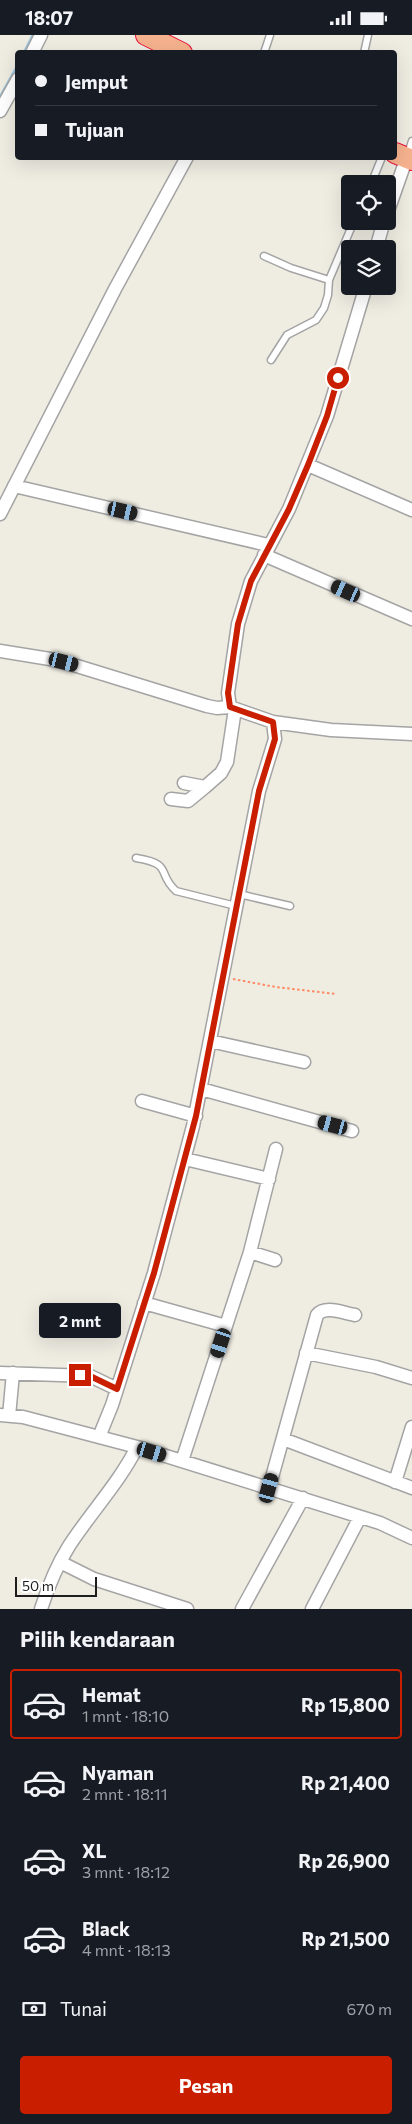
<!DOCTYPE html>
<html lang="id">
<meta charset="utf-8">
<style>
body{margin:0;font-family:Commissioner,sans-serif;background:#20242c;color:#f1f3f6;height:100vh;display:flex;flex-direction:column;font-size:19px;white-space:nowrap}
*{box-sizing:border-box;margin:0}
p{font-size:16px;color:#9ea1a6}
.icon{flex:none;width:28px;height:28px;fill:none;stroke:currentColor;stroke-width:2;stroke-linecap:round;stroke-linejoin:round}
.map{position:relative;height:1574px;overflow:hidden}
.drawer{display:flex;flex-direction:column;background:#171b24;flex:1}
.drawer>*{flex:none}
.banner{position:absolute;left:15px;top:15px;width:382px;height:110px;border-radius:5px;box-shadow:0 5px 20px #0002;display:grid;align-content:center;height:110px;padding:0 20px;background:#171b24}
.tools{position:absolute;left:341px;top:140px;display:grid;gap:10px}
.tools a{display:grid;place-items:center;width:55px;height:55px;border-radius:5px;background:#171b24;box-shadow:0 5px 20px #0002;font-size:25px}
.scale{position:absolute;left:15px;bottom:12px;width:82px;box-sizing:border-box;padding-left:5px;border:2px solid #1d1d1d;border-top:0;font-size:14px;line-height:18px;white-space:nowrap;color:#1d1d1d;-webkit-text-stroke:4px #fff;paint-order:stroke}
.end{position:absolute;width:22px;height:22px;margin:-11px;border:6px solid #ca1e00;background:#fff;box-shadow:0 0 0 2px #fff}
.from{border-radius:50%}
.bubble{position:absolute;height:35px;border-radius:5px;background:#171b24;box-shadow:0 5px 20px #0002;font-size:16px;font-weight:700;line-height:35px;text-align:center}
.car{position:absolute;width:15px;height:30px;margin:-15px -8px;border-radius:6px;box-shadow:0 0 4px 1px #0007;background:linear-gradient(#222 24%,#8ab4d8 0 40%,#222 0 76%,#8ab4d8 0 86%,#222 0)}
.banner b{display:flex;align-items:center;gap:18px;height:48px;font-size:19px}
.banner b+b{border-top:1px solid #363941}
.banner i{width:12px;height:12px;background:#f1f3f6}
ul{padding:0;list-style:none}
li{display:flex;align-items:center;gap:15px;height:70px;margin:0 10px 8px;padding:0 10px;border:2px solid transparent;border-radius:5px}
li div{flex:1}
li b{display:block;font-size:19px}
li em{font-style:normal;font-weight:700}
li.selected{border-color:#ca1e00}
li>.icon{width:45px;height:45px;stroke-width:1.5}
h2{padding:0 20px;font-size:22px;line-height:60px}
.pay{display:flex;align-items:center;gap:12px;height:55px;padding:0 20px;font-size:19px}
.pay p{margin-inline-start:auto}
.action{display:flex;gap:10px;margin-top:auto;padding:10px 20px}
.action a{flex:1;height:58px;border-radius:5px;background:#ca1e00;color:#fff;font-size:20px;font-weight:700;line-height:58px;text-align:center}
.status{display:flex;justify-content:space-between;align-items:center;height:35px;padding:0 25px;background:#171b24;direction:ltr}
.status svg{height:14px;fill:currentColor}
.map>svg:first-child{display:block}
</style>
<div class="status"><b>18:07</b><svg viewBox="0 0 49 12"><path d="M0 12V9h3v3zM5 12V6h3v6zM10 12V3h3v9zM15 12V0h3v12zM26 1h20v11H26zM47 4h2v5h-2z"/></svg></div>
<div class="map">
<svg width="412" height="1574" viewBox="0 0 412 1574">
<rect width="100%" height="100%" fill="#efede2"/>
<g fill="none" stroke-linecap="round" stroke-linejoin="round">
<!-- stream -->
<path stroke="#9ec8e1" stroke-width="3" d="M24 18 33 0
M0 62 18 30"/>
<!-- service casing -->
<g stroke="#a4a4a4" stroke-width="9">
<path id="service" d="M264 18 270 0
M364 18 368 0
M408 119 412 106
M371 149 382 122
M264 221 291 233 329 245 354 186
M271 325 287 300 316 285 324 273 328 260 329 245
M136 823C174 829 156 838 176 856L236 871
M239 859 290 871"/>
</g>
<!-- minor casing -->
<g stroke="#a4a4a4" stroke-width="15">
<path id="minor" d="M32 18 41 0
M0 76 18 44
M388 176 407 122
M376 214 384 186
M308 430 412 475
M14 451 268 510
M0 479 115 254 187 122
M264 520 412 584
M0 616 50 624 77 631 207 671 217 673 230 672
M273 687 331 695 412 699
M184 748 205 752 221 738 227 727 235 674
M171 764 188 766 205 752
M210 1006 304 1027
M201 1054 352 1096
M142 1066 196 1081
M185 1124 269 1144
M250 1217 276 1114
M144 1268 226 1291
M306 1318 376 1332 412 1343
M0 1338 90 1341 117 1354
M0 1380 23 1382 137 1412 380 1488 412 1503
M9 1381 13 1338
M99 1402 112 1370 154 1238 193 1091 259 756 275 704 273 687 230 672 228 658 238 589 251 546 289 474 327 381 366 251
M283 1404 412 1453
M182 1426 250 1217 275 1225
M395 1447 412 1392
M269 1453 317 1280C325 1270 343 1278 355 1280
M60 1527 94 1544 187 1574
M41 1574C48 1552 57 1530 69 1511 91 1477 119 1448 137 1412
M242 1574 303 1463
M312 1574 360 1482"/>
</g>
<!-- trunk casing -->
<g stroke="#e8153e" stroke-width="22">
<path id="trunk" d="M146 0 182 18
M395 118 412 125"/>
</g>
<!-- path -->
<path stroke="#ff8a63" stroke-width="2" stroke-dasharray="2.5 2.5" stroke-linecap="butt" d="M233 944 276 952 336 959"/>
<!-- service -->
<use href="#service" stroke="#fff" stroke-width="6"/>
<!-- minor -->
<use href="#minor" stroke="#fff" stroke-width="12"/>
<!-- trunk -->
<use href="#trunk" stroke="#f6b28e" stroke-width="20"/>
</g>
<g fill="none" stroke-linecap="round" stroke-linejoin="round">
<!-- route -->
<path stroke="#ca1e00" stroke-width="6" d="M80 1340 90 1341 117 1354 154 1238 196 1081 259 756 275 704 273 687 230 672 228 658 238 589 251 546 289 474 308 430 327 381 338 343"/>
</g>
</svg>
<div class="tools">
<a><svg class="icon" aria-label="locate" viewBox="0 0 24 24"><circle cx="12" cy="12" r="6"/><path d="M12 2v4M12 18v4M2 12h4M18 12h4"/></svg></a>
<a><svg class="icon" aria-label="layers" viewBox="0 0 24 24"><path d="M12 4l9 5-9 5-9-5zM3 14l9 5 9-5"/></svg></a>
</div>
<div class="scale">50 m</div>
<i class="end from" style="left:338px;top:343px"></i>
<i class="end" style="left:80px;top:1340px"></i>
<div class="bubble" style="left:39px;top:1268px;width:82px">2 mnt</div>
<i class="car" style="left:123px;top:476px;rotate:103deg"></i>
<i class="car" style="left:346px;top:556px;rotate:294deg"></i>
<i class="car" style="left:64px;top:627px;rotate:104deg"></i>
<i class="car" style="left:333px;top:1090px;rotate:285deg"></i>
<i class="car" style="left:221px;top:1308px;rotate:198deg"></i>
<i class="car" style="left:152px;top:1417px;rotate:107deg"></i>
<i class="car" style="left:269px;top:1453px;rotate:15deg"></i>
<div class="banner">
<b><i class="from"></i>Jemput</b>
<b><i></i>Tujuan</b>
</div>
</div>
<section class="drawer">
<h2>Pilih kendaraan</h2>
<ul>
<li class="selected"><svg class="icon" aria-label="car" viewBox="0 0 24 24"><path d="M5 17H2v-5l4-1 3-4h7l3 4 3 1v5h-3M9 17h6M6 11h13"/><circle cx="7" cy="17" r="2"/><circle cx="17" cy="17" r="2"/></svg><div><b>Hemat</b><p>1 mnt · 18:10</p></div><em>Rp 15,800</em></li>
<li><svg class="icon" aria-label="car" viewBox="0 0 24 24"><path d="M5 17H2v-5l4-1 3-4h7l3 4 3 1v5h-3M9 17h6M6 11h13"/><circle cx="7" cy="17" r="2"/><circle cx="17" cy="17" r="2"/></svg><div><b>Nyaman</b><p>2 mnt · 18:11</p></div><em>Rp 21,400</em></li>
<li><svg class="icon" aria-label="car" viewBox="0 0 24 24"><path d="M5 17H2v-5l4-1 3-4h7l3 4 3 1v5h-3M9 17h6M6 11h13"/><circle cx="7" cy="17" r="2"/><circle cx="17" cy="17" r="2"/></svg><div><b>XL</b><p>3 mnt · 18:12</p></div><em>Rp 26,900</em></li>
<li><svg class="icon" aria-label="car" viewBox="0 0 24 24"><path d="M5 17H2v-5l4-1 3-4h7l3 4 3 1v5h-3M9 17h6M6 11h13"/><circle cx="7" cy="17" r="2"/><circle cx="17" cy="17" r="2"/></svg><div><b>Black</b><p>4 mnt · 18:13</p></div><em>Rp 21,500</em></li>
</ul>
<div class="pay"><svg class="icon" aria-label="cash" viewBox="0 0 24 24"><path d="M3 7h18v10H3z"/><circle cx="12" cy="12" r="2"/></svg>Tunai<p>670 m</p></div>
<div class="action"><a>Pesan</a></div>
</section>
